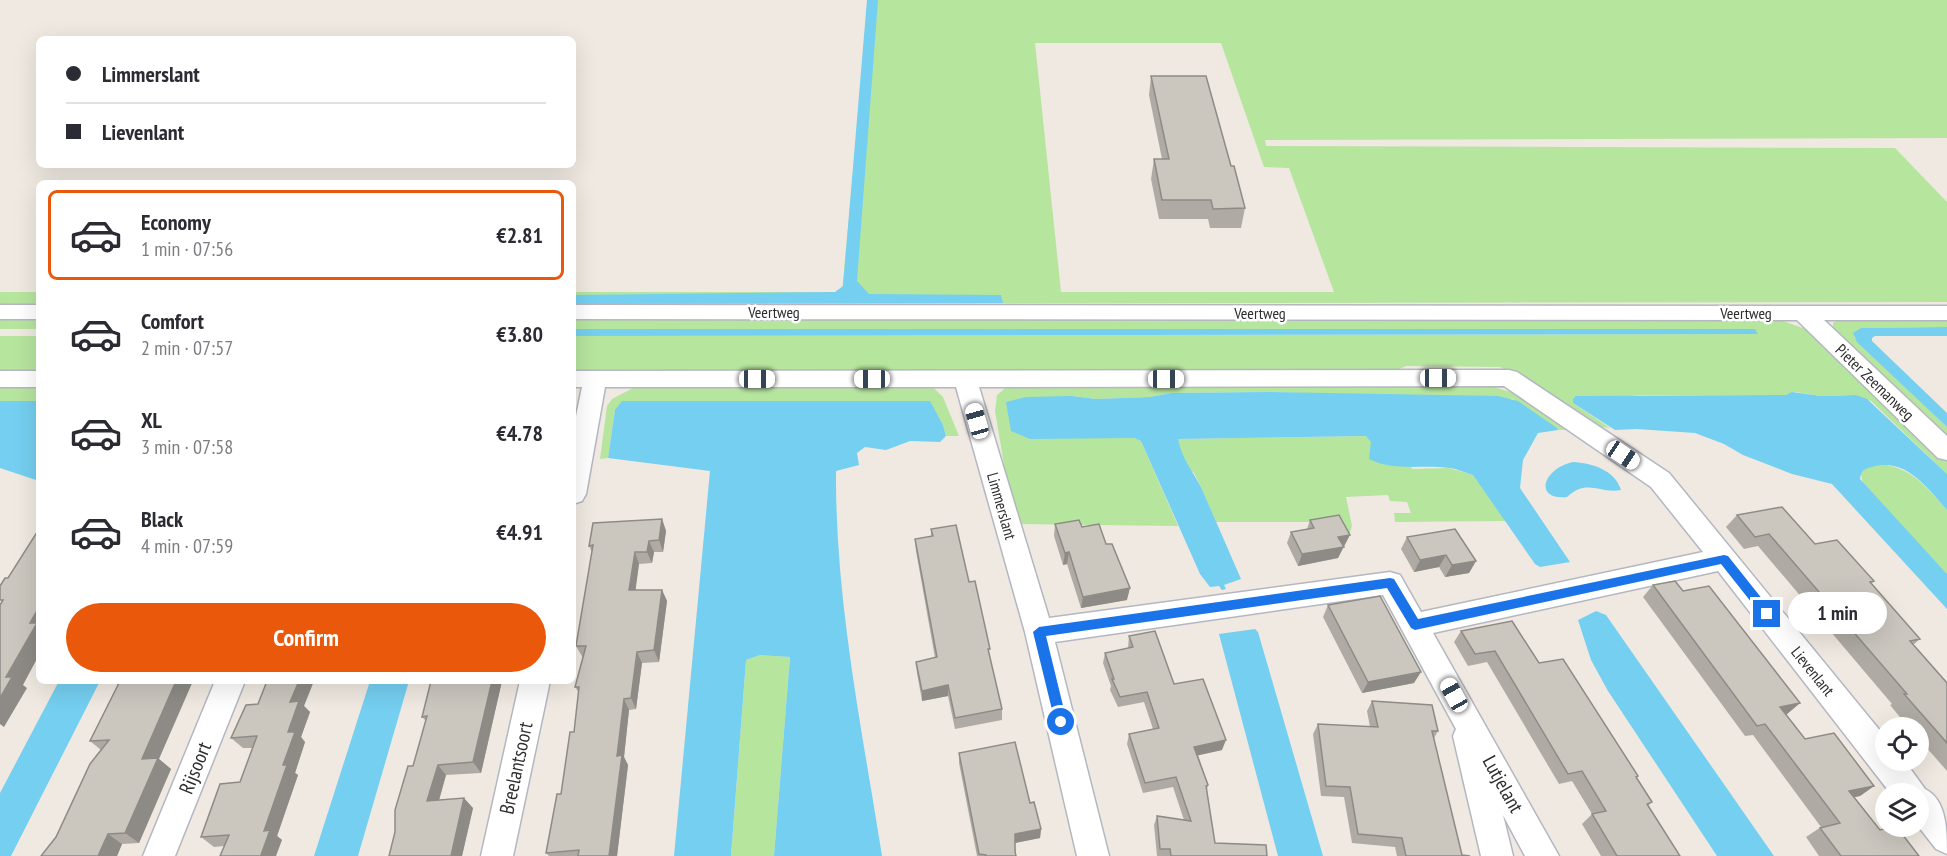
<!DOCTYPE html>
<meta charset="utf-8">
<style>
body{margin:0;font-family:"PT Sans Narrow",sans-serif;background:#f2f2f3;color:#2b2b33;height:100vh;display:flex;flex-direction:column;font-size:22px;white-space:nowrap}
*{box-sizing:border-box;margin:0}
p{font-size:20px;color:#7c7c81}
.icon{flex:none;width:33px;height:33px;fill:none;stroke:currentColor;stroke-width:2;stroke-linecap:round;stroke-linejoin:round}
.map{position:relative;flex:1;overflow:hidden}
.sheet{position:absolute;left:36px;top:180px;width:540px;height:504px;display:flex;flex-direction:column;background:#fff;border-radius:9px;box-shadow:0 6px 24px #0002}
.sheet>*{flex:none}
.guide{position:absolute;left:36px;top:36px;width:540px;height:132px;border-radius:9px;box-shadow:0 6px 24px #0002;display:grid;align-content:center;height:132px;padding:0 30px;background:#fff}
.tools{position:absolute;left:1875px;top:717px;display:grid;gap:12px}
.tools a{display:grid;place-items:center;width:54px;height:54px;border-radius:50%;background:#fff;box-shadow:0 6px 24px #0002;font-size:30px}
.end{position:absolute;width:27px;height:27px;margin:-14px;border:8px solid #1a73e8;background:#fff;box-shadow:0 0 0 3px #fff}
.from{border-radius:50%}
.bubble{position:absolute;height:42px;border-radius:21px;background:#fff;box-shadow:0 6px 24px #0002;font-size:20px;font-weight:700;line-height:42px;text-align:center}
.car{position:absolute;width:18px;height:36px;margin:-18px -9px;border-radius:8px;box-shadow:0 0 4px 2px #0007;background:linear-gradient(#fff 24%,#345 0 40%,#fff 0 76%,#345 0 86%,#fff 0)}
.guide b{display:flex;align-items:center;gap:21px;height:57px;font-size:22px}
.guide b+b{border-top:2px solid #e1e1e2}
.guide i{width:15px;height:15px;background:#2b2b33}
ul{padding:10px 0 0;list-style:none}
li{display:flex;align-items:center;gap:18px;height:90px;margin:0 12px 9px;padding:0 18px;border:3px solid transparent;border-radius:9px}
li div{flex:1}
li b{display:block;font-size:22px}
li em{font-style:normal;font-weight:700}
li.current{border-color:#ea580c}
li>.icon{width:54px;height:54px;stroke-width:1.5}
.button{display:flex;gap:12px;margin-top:auto;padding:12px 30px}
.button a{flex:1;height:69px;border-radius:36px;background:#ea580c;color:#fff;font-size:24px;font-weight:700;line-height:69px;text-align:center}
.map>svg:first-child{display:block}
</style>
<div class="map">
<svg width="1947" height="856" viewBox="0 0 1947 856">
<rect width="100%" height="100%" fill="#efe9e1"/>
<!-- green -->
<path fill="#b6e59e" fill-rule="evenodd" d="M869 0H1947V138L1265 140 1266 146 1895 148 1947 202V302L573 304V292H842ZM1035 43H1221L1264 167 1289 168 1334 292H1061Z
M0 292H39V305H0Z
M1142 318 1777 319 1811 331 1947 458V474L1871 401 1847 395 1821 396 1796 392 1786 395H1638L1573 403 1610 428 1594 426 1500 367 1406 366 1393 372H573V336L1758 334 1754 329H573V320Z
M1947 318V327L1861 328 1854 337 1947 427V443L1833 331V323L1839 319Z
M0 319H39V329H0Z
M0 336H39V371L0 370Z
M0 385H39V401H0Z
M1009 385H1487L1524 396 1570 430H1558L1513 399 1266 392 1171 393 1150 397 1096 399 1072 396 1030 438H1134L1141 441 1178 526 1014 524 995 411 997 395Z
M635 387H933L943 397 959 436H946L943 425 615 410 608 458 600 459 607 406 612 399Z
M1367 436 1413 469 1449 468 1473 475 1507 521 1395 522 1394 513H1411L1407 502 1390 501 1388 495 1346 497 1352 526 1348 539 1340 522H1216L1201 487 1194 473 1186 466 1177 439Z
M1881 464C1914 469 1925 486 1947 510V574L1863 485 1861 474 1865 468Z
M760 655 790 657 774 856H731L746 660Z"/>
<!-- water -->
<path fill="#75cff0" d="M867 0H878L857 281 869 294 1001 295 1003 303 573 304V295L835 292 843 286Z
M1947 327V336H1875L1872 338V341L1947 413V427L1857 342 1853 333 1861 328Z
M573 329H1755L1758 334 573 336Z
M1266 392 1498 396 1518 401 1557 428 1558 430 1538 433 1523 460 1520 488 1570 562 1540 567 1535 564 1473 475C1466 473 1458 469 1450 468 1422 464 1395 472 1369 459L1371 442 1366 436 1178 439C1182 459 1192 470 1201 487L1241 579 1224 585 1226 589 1222 590 1219 586 1210 587 1200 574 1141 441 1134 438 1030 439 1011 431 1006 402 1026 397 1072 396 1096 399 1150 397 1171 393Z
M1792 392 1821 396 1856 395 1867 399 1947 474V510C1927 488 1906 457 1872 467 1864 469 1861 471 1860 479L1947 574V609L1832 484 1792 474 1743 455 1724 444 1695 433 1637 429 1615 430 1573 403V399L1576 396 1786 395Z
M0 401H39V481L0 468Z
M622 401H930L943 425 946 436 940 442 910 441 886 450 865 447 857 453 859 465 836 471C835 600 862 729 882 856H774L790 657 760 655 746 660 731 856H674L710 471 608 458 615 410Z
M1573 462C1592 463 1615 470 1621 490 1600 494 1587 478 1567 497 1532 500 1544 468 1573 462Z
M1596 611 1606 615 1774 856H1717L1608 691 1591 660 1578 620Z
M1255 629 1258 632 1323 856H1278L1219 634Z
M59 681H100L11 856H0V793Z
M370 681H409L358 856H314Z"/>
<g fill="none" stroke-linecap="round" stroke-linejoin="round">
<!-- street casing -->
<g stroke="#b4b7c1" stroke-width="3">
<path id="street" d="M0 305H39V319H0Z
M573 305 1947 306V320H1824L1947 436V460L1938 458 1797 320 573 319Z
M1509 370 1517 372 1669 473 1886 738V760H1904L1925 789C1947 800 1947 831 1947 854L1936 849 1918 826V794H1891L1718 571 1433 633 1559 856H1525L1503 815 1513 856H1481L1453 736 1456 729 1383 595 1055 642 1109 856H1077L1025 632 956 387H605L586 494 582 501 573 504V431L582 387H573V371ZM1504 386 1651 487 1703 552 1421 612 1400 575 1390 572 1049 618 979 387Z
M0 371H39V387H0Z
M215 681H245L175 856H143Z
M520 681H550L513 856H481Z"/>
</g>
<!-- street -->
<use href="#street" fill="#fff" fill-rule="evenodd"/>
</g>
<!-- wall -->
<path fill="#afaba4" d="M1151 76 1231 166 1245 208 1241 228H1210L1208 219H1159L1151 179 1154 159H1162L1149 95Z
M1737 515 1815 544 1874 581 1871 584 1920 639 1913 645 1947 683V771L1918 738V728H1909L1890 705 1892 704 1758 546 1744 549 1726 527Z
M662 519 666 531 663 552H654L652 563 639 564 635 590H662L667 601 659 662 642 663 636 709 629 710 624 757 628 765 617 856H549L546 853 561 794 574 732 579 693 575 687 583 658 576 646 592 552 589 546Z
M1310 520 1344 547H1343L1338 558 1298 566 1287 543 1291 532 1307 529Z
M1055 524 1082 527 1127 600 1081 608 1067 564 1063 565 1054 536Z
M931 529 969 582 989 657 1002 709V720L955 729 948 696 922 701 917 673 916 662 935 658 916 551 915 539 931 536Z
M1407 537 1476 561 1469 573 1445 577 1439 567 1414 572 1401 549Z
M1653 585 1683 591 1800 703 1787 714H1785L1805 739 1874 786 1860 796 1854 797 1880 830 1919 856H1819L1806 837 1821 827 1753 735 1745 736 1643 597Z
M1328 605 1414 683 1362 693 1323 617Z
M1461 631 1539 663 1638 776 1637 778 1652 802 1648 806 1680 856H1601L1582 824 1592 814 1572 781 1559 784 1487 662 1468 666 1454 642Z
M1129 636 1174 684 1222 750 1198 755 1208 785 1207 790 1215 843 1267 856H1157L1154 825 1157 816 1184 820 1173 787 1143 793 1127 744 1129 734 1153 729 1144 702 1118 707 1110 690 1111 686 1103 663 1105 653 1128 648Z
M120 681 159 759 171 769 139 843 122 844 117 856H41L56 837 101 750 90 741Z
M431 681H502L481 773 446 775 439 800 473 808 462 856 413 766 426 721 422 717Z
M1372 701 1438 731 1434 738 1462 855 1470 856H1397L1395 847 1352 843 1344 797 1321 796 1313 734 1318 724 1370 727 1367 711Z
M304 706 310 712 301 737 305 742 295 773 298 775 277 836 282 840 214 847 201 837 240 782 253 748H243L231 738Z
M959 753 1030 803 1041 829 1040 838 1015 843 1016 856H977L959 763Z"/>
<!-- shaded-wall -->
<path fill="#8e8b86" d="M662 519 666 531 663 552 659 540Z
M1350 535 1338 558 1298 566 1302 554 1338 537Z
M649 541 654 552 652 563 647 552Z
M635 552 639 564 634 602 629 590Z
M1069 552 1067 564 1063 565 1065 553Z
M1446 555 1439 567 1414 572 1420 560Z
M1476 561 1469 573 1445 577 1452 565Z
M1130 588 1127 600 1081 608 1083 597Z
M662 590 667 601 659 662 654 650Z
M39 607V655L23 685 27 688 4 727 0 724V698L6 677 30 623Z
M637 652 642 663 636 709 631 698Z
M1421 672 1414 683 1362 693 1368 682Z
M176 681H193L159 759 171 769 139 843 125 833 142 759Z
M299 681H314L304 706 310 712 301 737 305 742 295 773 298 775 277 836 282 840 276 856H262L261 855 264 831 283 765 288 732 290 702Z
M492 681H502L481 773 473 762Z
M948 685V696L922 701V691Z
M624 699 629 710 624 757 628 765 617 856H609L617 756Z
M1800 703 1787 714 1767 718 1780 707Z
M1226 740 1222 750 1191 757 1194 747Z
M438 765 446 775 436 811 427 801Z
M1874 786 1860 796 1835 801 1849 791Z
M464 798 473 808 462 856H451Z
M1041 829 1040 838 1015 843V834Z
M108 834 122 844 117 856H98Z"/>
<!-- building -->
<path fill="#cbc7bf" stroke="#8e8b86" stroke-width="1.5" d="M1151 76H1206L1231 166H1234L1245 208 1213 209 1211 200H1162L1154 159H1169Z
M1782 507 1815 544 1837 540 1874 581 1870 582 1920 639 1910 641 1947 683V743L1904 694H1907L1769 534 1755 537 1737 515Z
M1339 515 1350 535 1338 537 1344 547 1302 554 1291 532 1314 528 1310 520Z
M662 519 659 540 649 541 647 552H635L629 590H662L654 650 637 652 631 698 624 699 617 756 622 755 609 856H578L579 850 546 853 557 794H561L570 732H574L579 687H575L586 646H576L593 545 589 546 593 523Z
M1079 520 1082 527 1099 524 1106 544H1112L1130 588 1083 597 1069 552 1065 553 1055 524Z
M956 525 969 582 975 581 990 649H988L1002 709 955 718 948 685 922 691 916 662 937 657 915 539 933 536 931 529Z
M39 529V607L30 623H37L6 677H12L0 698V605L3 600H0V586L5 578H8Z
M1455 529 1476 561 1452 565 1446 555 1420 560 1407 537Z
M1675 581 1683 591 1709 586 1800 703 1780 707 1805 739 1834 733 1874 786 1849 791 1880 830 1896 826 1919 856H1841L1820 828 1840 823 1765 724 1757 726 1653 585Z
M1380 596 1421 672 1368 682 1328 605Z
M1512 621 1539 663 1563 659 1638 776 1636 777 1652 802 1647 804 1680 856H1617L1592 814 1606 811 1582 771 1568 774 1495 651 1475 654 1461 631Z
M1155 631 1174 684 1203 679 1226 740 1194 747 1208 785 1206 786 1215 843 1266 845 1267 856H1171L1170 849H1160L1157 816 1191 821 1176 777 1145 783 1129 734 1159 728 1147 692 1120 697 1112 679H1114L1105 653 1133 647 1129 636Z
M120 681H176L142 759 158 758 125 833 108 834 98 856H41L56 837 90 764 109 740 90 741Z
M267 681H299L290 702 299 701 288 732H295L283 765H287L264 831 270 830 261 855H269V856H220L229 835 201 837 220 784 240 782 257 736 231 738 246 705 258 704Z
M431 681H492L473 762 438 765 427 801 464 798 451 856H389L395 832V810L408 766H413L427 716 422 717Z
M1372 701 1432 705 1438 731H1432L1462 855 1470 856H1406L1402 838 1358 834 1350 787 1326 786 1318 724 1378 727Z
M1015 742 1030 803 1034 802 1041 829 1015 834V852L1016 856H986V855L979 854 959 753Z"/>
<!-- route -->
<path fill="#1a73e8" d="M1724 555 1728 556 1771 610V617H1763L1721 564 1415 630 1411 628 1387 588 1046 636 1067 722 1061 727 1055 722 1033 632 1039 627 1390 578 1394 579 1418 619Z"/>
<g text-anchor="middle" stroke-width="5" stroke-linejoin="round" paint-order="stroke">
<!-- street labels -->
<g font-size="16" fill="#2e2e2e" stroke="#fff">
<text x="774" y="318">Veertweg</text>
<text x="1260" y="319">Veertweg</text>
<text x="1746" y="319">Veertweg</text>
<text transform="translate(1875 382) rotate(44)" y="6">Pieter Zeemanweg</text>
<text transform="translate(1002 506) rotate(74)" y="6">Limmerslant</text>
<text transform="translate(1813 671) rotate(51)" y="6">Lievenlant</text>
</g>
<!-- near-street labels -->
<g font-size="20" fill="#2e2e2e" stroke="#fff">
<text transform="translate(195 768) rotate(-68)" y="7">Rijsoort</text>
<text transform="translate(516 768) rotate(-78)" y="7">Breelantsoort</text>
<text transform="translate(1503 784) rotate(61)" y="7">Lutjelant</text>
</g>
</g>
</svg>
<div class="tools">
<a><svg class="icon" aria-label="locate" viewBox="0 0 24 24"><circle cx="12" cy="12" r="6"/><path d="M12 2v4M12 18v4M2 12h4M18 12h4"/></svg></a>
<a><svg class="icon" aria-label="layers" viewBox="0 0 24 24"><path d="M12 4l9 5-9 5-9-5zM3 14l9 5 9-5"/></svg></a>
</div>
<i class="end from" style="left:1061px;top:722px"></i>
<i class="end" style="left:1767px;top:614px"></i>
<div class="bubble" style="left:1788px;top:592px;width:99px">1 min</div>
<i class="car" style="left:1438px;top:378px;rotate:90deg"></i>
<i class="car" style="left:757px;top:379px;rotate:90deg"></i>
<i class="car" style="left:872px;top:379px;rotate:270deg"></i>
<i class="car" style="left:1166px;top:379px;rotate:90deg"></i>
<i class="car" style="left:977px;top:421px;rotate:344deg"></i>
<i class="car" style="left:1623px;top:455px;rotate:124deg"></i>
<i class="car" style="left:1454px;top:695px;rotate:331deg"></i>
<div class="guide">
<b><i class="from"></i>Limmerslant</b>
<b><i></i>Lievenlant</b>
</div>
<section class="sheet">
<ul>
<li class="current"><svg class="icon" aria-label="car" viewBox="0 0 24 24"><path d="M5 17H2v-5l4-1 3-4h7l3 4 3 1v5h-3M9 17h6M6 11h13"/><circle cx="7" cy="17" r="2"/><circle cx="17" cy="17" r="2"/></svg><div><b>Economy</b><p>1 min · 07:56</p></div><em>€2.81</em></li>
<li><svg class="icon" aria-label="car" viewBox="0 0 24 24"><path d="M5 17H2v-5l4-1 3-4h7l3 4 3 1v5h-3M9 17h6M6 11h13"/><circle cx="7" cy="17" r="2"/><circle cx="17" cy="17" r="2"/></svg><div><b>Comfort</b><p>2 min · 07:57</p></div><em>€3.80</em></li>
<li><svg class="icon" aria-label="car" viewBox="0 0 24 24"><path d="M5 17H2v-5l4-1 3-4h7l3 4 3 1v5h-3M9 17h6M6 11h13"/><circle cx="7" cy="17" r="2"/><circle cx="17" cy="17" r="2"/></svg><div><b>XL</b><p>3 min · 07:58</p></div><em>€4.78</em></li>
<li><svg class="icon" aria-label="car" viewBox="0 0 24 24"><path d="M5 17H2v-5l4-1 3-4h7l3 4 3 1v5h-3M9 17h6M6 11h13"/><circle cx="7" cy="17" r="2"/><circle cx="17" cy="17" r="2"/></svg><div><b>Black</b><p>4 min · 07:59</p></div><em>€4.91</em></li>
</ul>
<div class="button"><a>Confirm</a></div>
</section>
</div>
